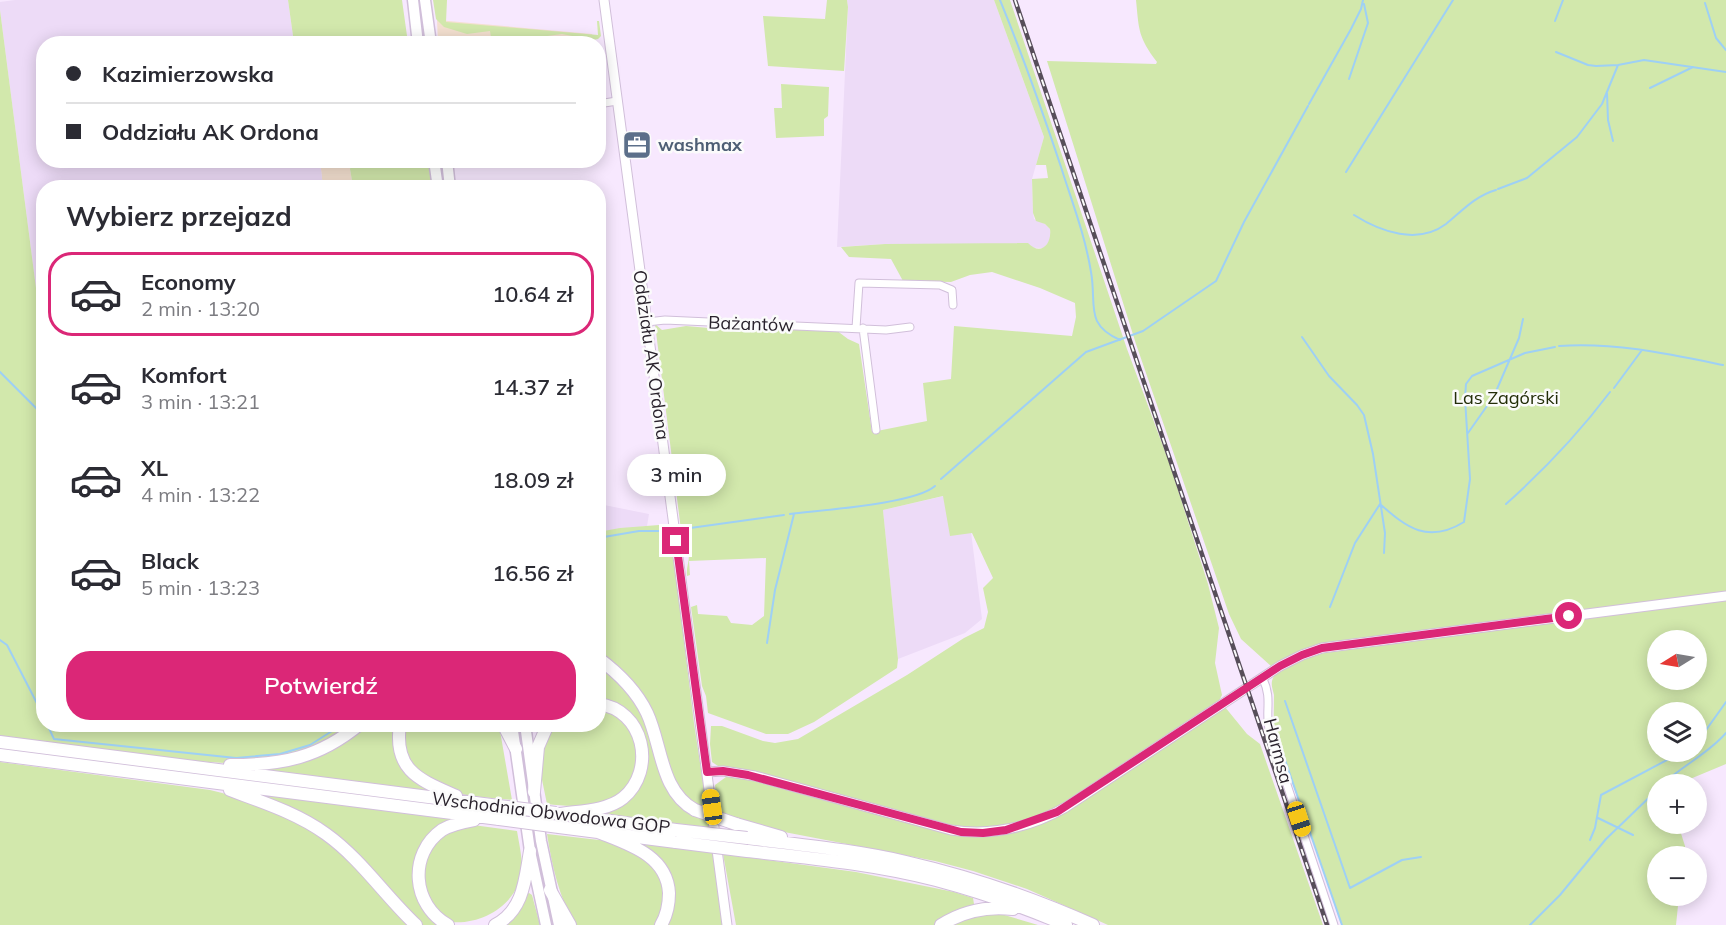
<!DOCTYPE html>
<html lang="pl">
<meta charset="utf-8">
<style>
body{margin:0;font-family:Mulish,sans-serif;background:#f2f2f3;color:#2b2b33;height:100vh;display:flex;flex-direction:column;font-size:22px;white-space:nowrap}
*{box-sizing:border-box;margin:0}
p{font-size:20px;color:#7c7c81}
.icon{flex:none;width:33px;height:33px;fill:none;stroke:currentColor;stroke-width:2;stroke-linecap:round;stroke-linejoin:round}
.map{position:relative;flex:1;overflow:hidden}
.details{position:absolute;left:36px;top:180px;width:570px;height:552px;display:flex;flex-direction:column;background:#fff;border-radius:24px;box-shadow:0 3px 15px #0003}
.details>*{flex:none}
.hud{position:absolute;left:36px;top:36px;width:570px;height:132px;border-radius:24px;box-shadow:0 3px 15px #0003;display:grid;align-content:center;height:132px;padding:0 30px;background:#fff}
.needle{width:39px;rotate:259deg}
.tools{position:absolute;left:1647px;top:630px;display:grid;gap:12px}
.tools a{display:grid;place-items:center;width:60px;height:60px;border-radius:50%;background:#fff;box-shadow:0 3px 15px #0003;font-size:30px}
.end{position:absolute;width:27px;height:27px;margin:-14px;border:8px solid #db2777;background:#fff;box-shadow:0 0 0 3px #fff}
.from{border-radius:50%}
.bubble{position:absolute;height:42px;border-radius:21px;background:#fff;box-shadow:0 3px 15px #0003;font-size:20px;font-weight:600;line-height:42px;text-align:center}
.car{position:absolute;width:18px;height:36px;margin:-18px -9px;border-radius:8px;box-shadow:0 0 4px 2px #0007;background:linear-gradient(#f5c518 24%,#345 0 40%,#f5c518 0 76%,#345 0 86%,#f5c518 0)}
.hud b{display:flex;align-items:center;gap:21px;height:57px;font-size:22px}
.hud b+b{border-top:2px solid #e1e1e2}
.hud i{width:15px;height:15px;background:#2b2b33}
ul{padding:0;list-style:none}
li{display:flex;align-items:center;gap:18px;height:84px;margin:0 12px 9px;padding:0 18px;border:3px solid transparent;border-radius:24px}
li div{flex:1}
li b{display:block;font-size:22px}
li em{font-style:normal;font-weight:600}
li.on{border-color:#db2777}
li>.icon{width:54px;height:54px;stroke-width:1.5}
h2{padding:0 30px;font-size:27px;line-height:72px}
.button{display:flex;gap:12px;margin-top:auto;padding:12px 30px}
.button a{flex:1;height:69px;border-radius:24px;background:#db2777;color:#fff;font-size:24px;font-weight:600;line-height:69px;text-align:center}
.map>svg:first-child{display:block}
</style>
<div class="map">
<svg width="1726" height="925" viewBox="0 0 1726 925">
<rect width="100%" height="100%" fill="#f7e8fe"/>
<!-- commercial -->
<path fill="#f4e0d0" d="M437 20 592 34 594 43H438Z
M320 161H352L350 169 353 187H323Z"/>
<!-- built -->
<path fill="#eddbf7" d="M15 0H288L294 43 44 44V160L320 161 323 187 44 188 43 342 0 10V2Z
M847 0H994L1044 137 1032 179 1033 213 1034 219 1045 224 1050 229 1051 240 1048 244 1044 248 885 244 837 247 848 7Z
M944 496 971 532 982 619 965 633 898 659 883 510Z
M599 504 649 514 647 526 599 532Z"/>
<!-- green -->
<path fill="#d2e8ac" fill-rule="evenodd" d="M288 0H402L408 43H294Z
M433 0H447L446 22 598 35 597 21H599L601 36 598 39 593 40 562 34 518 40V43L513 44 512 40 507 41 506 38H501L500 36 491 37 490 31 467 34 444 27 436 19Z
M827 0H847L848 7 844 71 768 66 763 16 825 19Z
M994 0H1010L1127 349 1170 465 1208 584 1219 628 1215 663 1222 695 1219 701 1055 810 1038 817 1001 827 972 829 937 823 753 772 718 766 712 762 710 744 711 726H722L763 741 775 743 798 739 907 675 964 638 984 628 988 612 983 588 993 578 972 533 950 536 943 496 883 510 898 659 897 668 814 722 788 734H766L708 713 706 696 702 686 691 607 697 605 698 614 727 616 731 623 752 625 764 616 766 558 689 561 690 575 687 576C686 568 689 563 689 555 690 547 684 539 681 530L655 324 662 330 686 326 721 329 741 325 836 330 848 339 859 344 872 432 927 421 923 383 951 379 954 326 1072 336 1076 317 1075 303 1040 288 992 272 970 275 951 282 903 281 891 259 849 257 841 247 885 244 1028 243C1040 256 1052 245 1050 229L1045 224 1036 221 1033 213 1032 179 1048 178 1046 165H1036L1044 137Z
M1136 0H1726V592L1362 639 1273 668 1241 639 1229 614 1136 344 1047 61 1156 64 1157 62C1138 37 1139 30 1136 0Z
M0 10 43 342 44 724 353 725 310 752 241 764 177 760 0 736Z
M781 84 829 87 828 116 824 119V136L776 138 774 108H782Z
M352 161H429L432 187H353L350 169Z
M659 525 671 534 694 723 707 809 692 804 680 789 671 773 653 719 599 653 598 532 620 528Z
M1726 600V764L1690 779 1686 784H1658V824H1678L1685 846 1684 856H1658V896H1679L1676 925H1342L1275 733C1273 720 1274 708 1274 695 1273 690 1271 686 1272 681 1275 666 1311 657 1324 653ZM1658 640H1696V680H1658ZM1658 712H1696V752H1658Z
M599 664 619 682 640 709 691 814 709 821 710 828 596 813 618 806 646 770 648 754 644 734 633 717 618 705 608 700 599 699Z
M599 707 615 712 637 740C637 750 639 764 635 773 623 809 577 808 547 804L540 770 542 747 553 725 598 724Z
M1225 707 1247 734 1260 744 1323 925H1108L1027 889 973 871 935 861 779 831 718 814 715 785 726 777H740L949 834C978 837 998 836 1025 828Z
M366 725H395L409 776 422 787 437 793 260 770 360 730Z
M404 725H499L512 800C484 797 450 797 425 779 421 776 417 769 413 764 404 752 402 739 404 725Z
M0 762 210 790C253 800 304 821 338 851 363 873 385 900 408 925H0Z
M249 791 409 814 455 818 431 835 415 891 424 911 438 925H421L357 855Z
M473 825 517 831C519 843 522 856 522 868 520 901 486 925 451 922 441 918 432 903 425 895 425 884 422 871 424 861 428 840 456 828 473 825Z
M547 834 608 841 649 860 663 882 665 904 655 925H575C559 897 552 866 547 834Z
M635 842 714 853 724 925H666L674 895Z
M723 854 856 872 954 892 973 898 974 904 973 906 934 925H736Z
M529 893 532 895 540 925H505L526 894Z
M1001 914 1038 925H948L973 915Z"/>
<g fill="none" stroke-linecap="round" stroke-linejoin="round">
<!-- stream -->
<path stroke="#9ed0f5" stroke-width="2" d="M1000 0C1023 56 1042 110 1061 167 1072 202 1085 235 1091 272 1097 305 1084 324 1120 340
M1705 3 1716 38 1726 50
M1555 21 1563 0
M1556 52 1588 65 1596 66 1618 65 1644 60 1726 72
M1349 79 1368 23 1364 4
M1650 88 1693 67
M1607 93 1608 120 1613 141
M1309 104 1351 29 1361 9 1363 0
M1346 172 1453 0
M1498 189 1527 178 1577 137 1602 104 1618 65
M1354 215C1381 232 1418 245 1446 224 1462 211 1475 196 1496 190
M1302 337 1329 376 1357 405 1364 415 1373 454 1385 533 1384 553
M1559 346C1614 342 1669 354 1723 365
M0 372 44 416
M1614 388 1642 350
M1468 433 1494 396 1519 338 1523 319
M941 479 1086 352 1143 331 1216 281 1244 222 1308 106
M1380 504C1407 528 1428 544 1464 522L1470 479 1465 398 1466 384 1472 376 1525 353 1555 347
M1506 504C1544 470 1579 433 1610 392
M790 514C821 510 915 504 935 486
M683 529 784 515
M598 538 639 531H664
M1330 607 1355 543 1380 504
M0 640 7 645 44 717
M767 643 775 590 794 514
M1285 701 1350 888 1402 860 1421 857
M47 724 54 739 236 758 280 754 310 745 343 724
M1276 734 1342 925
M1696 744 1726 702
M1663 784C1683 765 1708 754 1726 733
M1598 818 1633 835
M1590 840 1595 828 1601 795 1682 752
M1530 925 1560 895 1606 839 1658 789"/>
<!-- street casing -->
<g stroke="#d1bfda" stroke-width="9">
<path id="street" d="M598 104 617 101
M647 322 665 320 886 330 910 327
M856 328 859 283 940 285 952 290 953 305
M863 328 876 430
M1263 679C1273 700 1264 712 1270 734L1334 925"/>
</g>
<!-- secondary casing -->
<g stroke="#d1bfda" stroke-width="11">
<path id="secondary" d="M604 0 727 925
M707 772 723 771 755 776 951 830C991 836 1031 827 1066 807L1280 666 1302 655 1322 648 1726 596"/>
</g>
<!-- primary casing -->
<g stroke="#d1bfda" stroke-width="13">
<path id="primary" d="M413 0 418 44
M425 0 431 44
M434 160 438 188
M447 160 450 188
M512 724 530 851 546 925
M525 724 541 841 559 925"/>
</g>
<!-- highway casing -->
<g stroke="#d1bfda" stroke-width="14">
<path id="highway" d="M598 658C617 672 637 692 647 713 662 745 660 791 695 810
M400 724C393 771 420 780 456 796
M503 724 516 749
M0 742 499 806
M0 755 499 819
M230 765C282 765 319 758 360 724
M230 790C262 802 297 813 326 834 361 859 385 896 416 925
M534 792 538 747 548 724
M560 814C579 811 607 811 623 798 657 770 644 709 598 704
M574 816 676 830
M736 824 781 837
M559 827 676 842
M598 832C628 844 667 855 669 893 669 905 667 915 661 925
M747 838C800 845 855 850 906 862 971 877 1033 898 1093 925
M747 851C810 858 875 864 936 880 981 892 1024 907 1066 925
M550 890 570 925
M448 925C412 905 408 854 442 830 452 824 463 822 474 820
M495 925C524 910 525 879 530 851
M941 925C963 911 987 906 1013 909"/>
</g>
<!-- street -->
<use href="#street" stroke="#fff" stroke-width="7"/>
<!-- secondary -->
<use href="#secondary" stroke="#fff" stroke-width="9"/>
<!-- primary -->
<use href="#primary" stroke="#fff" stroke-width="10"/>
<!-- highway -->
<use href="#highway" stroke="#fff" stroke-width="12"/>
<!-- rail casing -->
<g stroke="#574e5a" stroke-width="4.5">
<path id="rail" d="M1015 0 1327 925"/>
</g>
<!-- rail -->
<use href="#rail" stroke="#fbfbfb" stroke-width="2" stroke-dasharray="7" stroke-linecap="butt"/>
<!-- highway-bridge casing -->
<g stroke="#d1bfda" stroke-width="14" stroke-linecap="butt">
<path id="highway-bridge" d="M499 806 556 813
M695 810 736 824
M499 819 559 827
M676 830 747 838
M676 842 747 851"/>
</g>
<!-- highway-bridge -->
<use href="#highway-bridge" stroke="#fff" stroke-width="12"/>
</g>
<g fill="none" stroke-linecap="round" stroke-linejoin="round">
<!-- route -->
<path stroke="#db2777" stroke-width="8" d="M676 541 707 772 723 771 748 775 961 832 983 833 1006 830 1057 812 1280 666 1302 655 1322 648 1569 616"/>
</g>
<!-- icons -->
<defs>
<g id="office-square" transform="scale(1.5)"><rect x="-9" y="-9" width="18" height="18" rx="4" fill="#5c6f8a" stroke="#fbfbfb"/><path d="M-6-3h4V-5.5h4V-3h4V5H-6ZM-1-4.5V-3h2v-1.5ZM-6 0V1H6V0Z" fill="#fff"/></g>
</defs>
<g fill-rule="evenodd">
<use href="#office-square" x="637" y="145"/>
</g>
<g text-anchor="middle" stroke-width="5" stroke-linejoin="round" paint-order="stroke">
<!-- service labels -->
<g font-size="18" font-weight="bold" fill="#4e5e75" stroke="#fbfbfb" text-anchor="start">
<text x="658" y="151">washmax</text>
</g>
<!-- street labels -->
<g font-size="18" fill="#29222c" stroke="#fbfbfb">
<text transform="translate(751 324) rotate(2)" y="6">Bażantów</text>
<text transform="translate(651 355) rotate(82)" y="6">Oddziału AK Ordona</text>
<text transform="translate(1278 751) rotate(75)" y="6">Harmsa</text>
<text transform="translate(551 813) rotate(7)" y="6">Wschodnia Obwodowa GOP</text>
</g>
<!-- park labels -->
<g font-size="18" fill="#232e08" stroke="#fbfbfb">
<text x="1506" y="404">Las Zagórski</text>
</g>
</g>
</svg>
<div class="tools">
<a><svg class="needle" viewBox="-14 -14 28 28"><path d="M0-13l5 13h-10z" fill="#e53935"/><path d="M0 13l5-13h-10z" fill="#7c7c81"/></svg></a>
<a><svg class="icon" aria-label="layers" viewBox="0 0 24 24"><path d="M12 4l9 5-9 5-9-5zM3 14l9 5 9-5"/></svg></a>
<a>+</a>
<a>−</a>
</div>
<i class="end from" style="left:1569px;top:616px"></i>
<i class="end" style="left:676px;top:541px"></i>
<div class="bubble" style="left:627px;top:454px;width:99px">3 min</div>
<i class="car" style="left:712px;top:807px;rotate:352deg"></i>
<i class="car" style="left:1299px;top:819px;rotate:162deg"></i>
<div class="hud">
<b><i class="from"></i>Kazimierzowska</b>
<b><i></i>Oddziału AK Ordona</b>
</div>
<section class="details">
<h2>Wybierz przejazd</h2>
<ul>
<li class="on"><svg class="icon" aria-label="car" viewBox="0 0 24 24"><path d="M5 17H2v-5l4-1 3-4h7l3 4 3 1v5h-3M9 17h6M6 11h13"/><circle cx="7" cy="17" r="2"/><circle cx="17" cy="17" r="2"/></svg><div><b>Economy</b><p>2 min · 13:20</p></div><em>10.64 zł</em></li>
<li><svg class="icon" aria-label="car" viewBox="0 0 24 24"><path d="M5 17H2v-5l4-1 3-4h7l3 4 3 1v5h-3M9 17h6M6 11h13"/><circle cx="7" cy="17" r="2"/><circle cx="17" cy="17" r="2"/></svg><div><b>Komfort</b><p>3 min · 13:21</p></div><em>14.37 zł</em></li>
<li><svg class="icon" aria-label="car" viewBox="0 0 24 24"><path d="M5 17H2v-5l4-1 3-4h7l3 4 3 1v5h-3M9 17h6M6 11h13"/><circle cx="7" cy="17" r="2"/><circle cx="17" cy="17" r="2"/></svg><div><b>XL</b><p>4 min · 13:22</p></div><em>18.09 zł</em></li>
<li><svg class="icon" aria-label="car" viewBox="0 0 24 24"><path d="M5 17H2v-5l4-1 3-4h7l3 4 3 1v5h-3M9 17h6M6 11h13"/><circle cx="7" cy="17" r="2"/><circle cx="17" cy="17" r="2"/></svg><div><b>Black</b><p>5 min · 13:23</p></div><em>16.56 zł</em></li>
</ul>
<div class="button"><a>Potwierdź</a></div>
</section>
</div>
